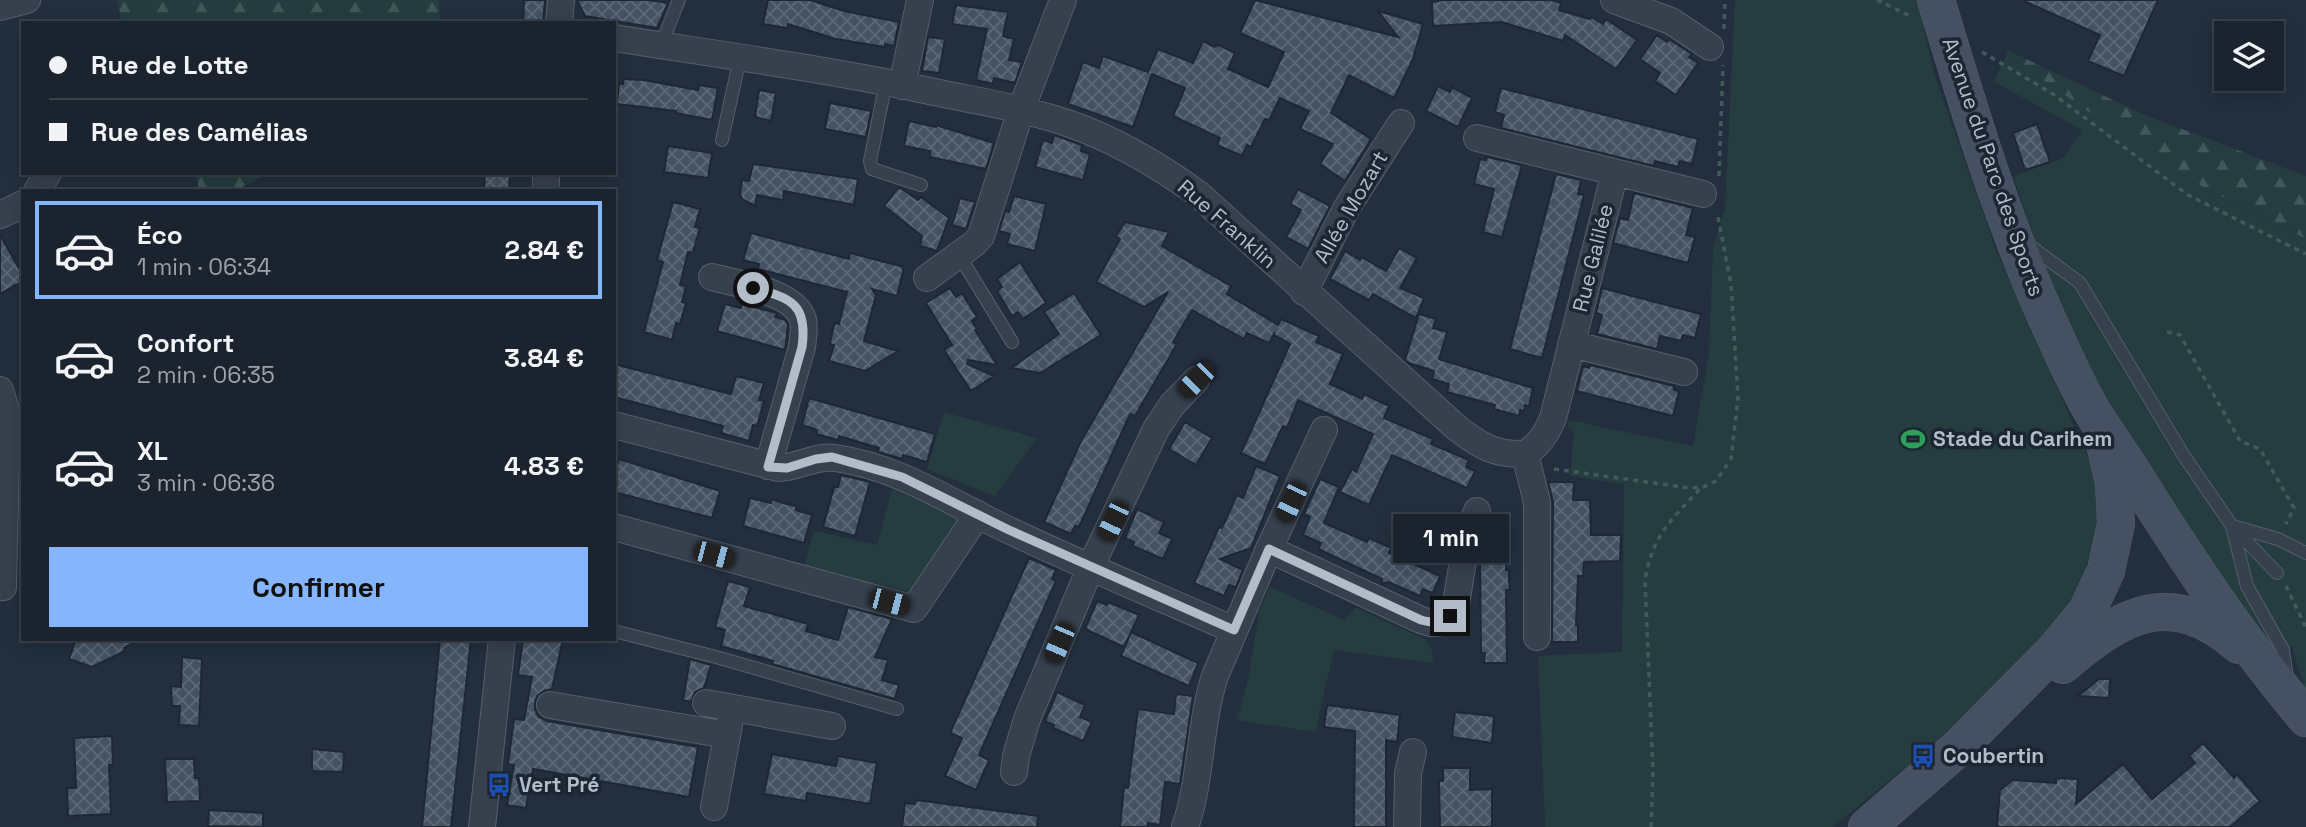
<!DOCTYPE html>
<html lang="fr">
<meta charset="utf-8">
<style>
body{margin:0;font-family:"Space Grotesk",sans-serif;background:#272f3a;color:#f1f3f6;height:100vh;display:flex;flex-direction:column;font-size:26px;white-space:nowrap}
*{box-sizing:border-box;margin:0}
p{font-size:23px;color:#9fa4aa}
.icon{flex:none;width:38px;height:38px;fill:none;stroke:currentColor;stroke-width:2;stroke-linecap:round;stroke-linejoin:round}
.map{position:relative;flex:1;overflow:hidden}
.panel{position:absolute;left:21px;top:189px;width:595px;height:452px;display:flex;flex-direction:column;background:#1a232e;border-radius:0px;box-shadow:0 4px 18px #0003,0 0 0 2px #38404a}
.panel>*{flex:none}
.banner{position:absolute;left:21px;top:21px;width:595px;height:154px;border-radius:0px;box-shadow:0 4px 18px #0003,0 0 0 2px #38404a;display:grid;align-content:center;height:154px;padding:0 28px;background:#1a232e}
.tools{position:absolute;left:2214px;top:21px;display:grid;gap:14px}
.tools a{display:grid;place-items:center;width:70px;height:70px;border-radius:0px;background:#1a232e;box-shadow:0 4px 18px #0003,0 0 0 2px #38404a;font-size:35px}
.end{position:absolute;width:32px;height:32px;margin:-16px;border:9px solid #b3bcc9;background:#111;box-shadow:0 0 0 4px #111}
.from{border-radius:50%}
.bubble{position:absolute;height:49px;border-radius:0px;background:#1a232e;box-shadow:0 4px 18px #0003,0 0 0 2px #38404a;font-size:23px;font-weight:800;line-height:49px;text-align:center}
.car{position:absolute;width:21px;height:42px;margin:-21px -10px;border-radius:9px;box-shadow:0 0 5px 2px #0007;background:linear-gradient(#222 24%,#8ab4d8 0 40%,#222 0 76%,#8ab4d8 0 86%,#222 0)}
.banner b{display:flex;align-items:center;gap:24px;height:66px;font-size:26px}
.banner b+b{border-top:2px solid #38404a}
.banner i{width:18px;height:18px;background:#f1f3f6}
ul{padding:12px 0 0;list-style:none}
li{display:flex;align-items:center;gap:21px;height:98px;margin:0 14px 10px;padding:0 14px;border:4px solid transparent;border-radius:0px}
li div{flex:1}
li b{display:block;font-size:26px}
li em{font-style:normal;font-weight:800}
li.on{border-color:#85b6fc}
li>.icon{width:63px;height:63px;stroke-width:1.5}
.button{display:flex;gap:14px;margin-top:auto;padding:14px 28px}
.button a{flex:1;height:80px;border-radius:0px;background:#85b6fc;color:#111;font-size:28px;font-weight:800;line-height:80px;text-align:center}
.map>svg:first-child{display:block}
</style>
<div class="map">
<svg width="2306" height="827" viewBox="0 0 2306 827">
<defs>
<pattern id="forest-firs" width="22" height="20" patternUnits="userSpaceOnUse" patternTransform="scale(1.75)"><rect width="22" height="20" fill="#253d3f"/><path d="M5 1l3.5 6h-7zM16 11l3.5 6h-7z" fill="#425759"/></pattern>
<pattern id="building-cross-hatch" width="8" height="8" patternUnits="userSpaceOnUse" patternTransform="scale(1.75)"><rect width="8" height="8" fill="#445263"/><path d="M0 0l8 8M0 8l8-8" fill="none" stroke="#5d6978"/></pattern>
</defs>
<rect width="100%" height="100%" fill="#232f3e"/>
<!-- green -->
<path fill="#253d3f" d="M1735 0H1918L1934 73 1996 250 2100 484 2098 562 2055 633 1929 748 1833 827H1545L1538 656 1622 652 1624 484 1570 476 1574 432 1568 427 1569 420 1693 446 1709 354 1713 248 1725 208Z
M2006 56 2022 65 2205 188 2306 239V692L2292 647 2270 655C2220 579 2167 504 2121 426 2077 352 2039 257 2013 176L2063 158 2082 130 1994 82Z
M944 412 1037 438 995 496 927 469Z
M892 489 964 520 910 600 802 572 814 531 877 545Z
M1270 587 1344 620 1356 608 1425 639 1432 650 1433 663 1334 650 1315 732 1237 720 1248 679 1259 612Z"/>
<!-- forest -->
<path fill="url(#forest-firs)" d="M117 0H439L440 23H122Z
M2007 50 2145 115 2306 176V239L2205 188 2165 165 2022 65 2006 56Z
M196 173H270L234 191H199Z"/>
<!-- building -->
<path fill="url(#building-cross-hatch)" stroke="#1e2835" stroke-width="2" d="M524 0H545L543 23H523Z
M577 0H649L668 3 657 28 585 16Z
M768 0H810L844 11 899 22 894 46 885 44V47L836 39 788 24 787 28 763 24Z
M1255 0 1398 37 1378 11 1423 24 1413 59 1394 98 1349 75 1331 113 1371 139 1345 181 1320 164 1333 144 1300 129 1309 111 1280 98 1269 120 1265 119 1251 147 1247 145 1242 156 1217 145 1220 138 1173 116 1185 88 1152 74 1133 127 1068 104 1083 62 1099 68 1103 56 1148 72 1158 49 1193 63 1203 41 1214 47 1219 45 1235 53 1228 69 1268 87 1284 52 1240 33Z
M1443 0H1551L1561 3 1559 10 1590 19 1592 17 1603 24 1606 19 1637 40 1616 69 1565 35 1563 41 1502 22 1433 26 1432 2Z
M2022 0H2158L2124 76 2088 61 2100 35Z
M956 5 1008 12 1003 36 1014 39 1009 60 1022 62 1015 83 994 78 993 84 976 80 987 29 952 24Z
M1657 35 1667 42 1669 39 1692 54 1689 57 1698 63 1676 95 1655 81 1660 73 1640 59Z
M928 37 945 39 939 73 922 71Z
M623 79 644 80 698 90 699 85 718 88 712 120 676 113V111L617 104 619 83 623 84Z
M1438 86 1450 92 1452 87 1472 98 1458 127 1426 111Z
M1501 88 1698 139 1692 164 1680 161 1678 167 1655 161 1654 166 1501 128 1504 115 1495 112Z
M759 90 776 93 771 121 755 117Z
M830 103 871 111 866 137 825 129Z
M909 121 936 127V125L994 143 986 169 930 157V151L904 146Z
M2037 124 2050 162 2025 170 2013 133Z
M1054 135 1082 145 1081 151 1090 154 1083 180 1035 167 1043 140 1052 143Z
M668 146 712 153 708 178 664 172Z
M1487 157 1522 165 1502 237 1483 232 1494 189 1474 184 1480 159 1486 160Z
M753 164 858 179 854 205 784 191 783 200 757 195 755 206 742 199 740 194 742 180 749 181Z
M485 173H510L509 191H484Z
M1556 174 1581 180 1578 194 1584 195 1542 358 1510 349Z
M899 187 918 200 921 197 949 218 937 251 920 246 922 236 884 206Z
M1298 189 1330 206 1308 249 1286 237 1301 210 1290 204Z
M1634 193 1693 208 1686 235 1695 237 1688 263 1613 243 1620 218 1628 220Z
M1014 196 1046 204 1035 251 1007 244 1010 234 999 231 1005 211 1009 212Z
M960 198 975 202 966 229 952 225Z
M673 202 700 209 695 227 700 228 696 241 693 253 688 252 680 285 686 286 682 302 686 303 680 324 676 323 672 340 644 332 663 262 657 260Z
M1125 222 1169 232 1162 246 1231 286 1227 294 1278 325 1281 319 1319 336 1316 342 1343 354 1330 384 1362 399 1364 394 1389 406 1384 418 1433 439 1431 444 1469 460 1466 467 1475 471 1467 488 1392 455 1369 505 1340 492 1352 469 1356 472 1373 434 1298 400 1287 428 1283 426 1265 464 1241 453 1290 344 1274 335 1275 332 1269 343 1247 333 1244 339 1192 310 1173 342 1177 344 1135 416 1130 414 1079 527 1075 526 1071 534 1044 522 1081 441 1168 292 1144 307 1096 282 1120 239 1116 236Z
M751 233 849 259 850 253 904 267 897 296 872 289 876 295 864 341 898 351 865 371 829 361 834 345 830 344 832 333 835 323 839 324 847 292 758 269 759 264 743 260Z
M0 235 23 275V281L0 294Z
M1399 248 1417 258 1400 288 1424 298 1416 318 1373 294 1369 300 1330 279 1345 251 1360 260 1361 257 1386 271Z
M1020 262 1046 303 1023 319 1018 312 1012 316 997 291 1002 287 997 279Z
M950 288 956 297 962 293 977 317 972 321 977 329 975 330 997 365 968 360 967 364 994 376 971 391 944 350 952 345 926 303Z
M1602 288 1701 314 1695 338 1683 335 1681 341 1660 336 1657 349 1597 334 1602 315 1596 313Z
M1074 293 1101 335 1040 373 1011 368 1059 334 1044 312Z
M725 304 741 308 742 304 777 313 775 317 785 320 788 325 785 350 717 331Z
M1419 314 1436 319 1433 328 1447 332 1439 359 1533 388 1529 406 1525 405 1524 411 1520 410 1519 416 1494 409 1495 405 1447 392 1449 384 1432 379 1434 371 1409 363 1405 360Z
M614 364 731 394 736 376 764 383 759 400 764 401 757 426 753 425 749 441 721 433 723 426 614 397Z
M1590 365 1674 386V390L1679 391 1673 416 1577 391 1583 366 1589 368Z
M809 398 935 434 927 462 903 455 902 459 889 455 878 452 879 448 839 436 838 440 816 434 817 430 802 425Z
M1185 422 1212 438 1196 465 1169 449Z
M619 459 720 491 712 518 614 492V476Z
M1256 466 1280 476 1251 548 1220 559 1243 570 1236 587 1229 585 1224 596 1194 583 1219 527 1222 528 1237 495 1243 498Z
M841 475 870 482 855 536 823 527 834 487H838Z
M1320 479 1339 487 1324 523 1367 542 1369 538 1391 548 1389 553 1440 576 1433 593 1423 589 1420 596 1389 582 1382 584V579L1318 549 1321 543 1303 535 1310 517 1304 514Z
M1548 482H1574L1573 500H1590L1591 535H1621L1620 561 1584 562 1583 576H1578L1576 625H1578V642H1552L1553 502Z
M750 498 771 503 772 499 783 503 796 506V510L812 515 804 543 743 526Z
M1137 509 1164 522 1159 533 1172 539 1163 559 1133 546 1134 542 1125 538Z
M1435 513 1452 520 1444 539 1427 531Z
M1487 529H1506V570H1509V580L1510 590H1506L1507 663H1484L1485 653H1481L1480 555Z
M1029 558 1056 570 1052 579 1056 581 979 755 989 760 976 790 945 776 962 738 950 733Z
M728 581 750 587 744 606 808 624 806 631 838 640 848 607 892 619 875 657 888 660 882 680 899 685 895 699 772 664 773 661 721 646 725 630 715 627Z
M1097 601 1107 605 1108 602 1139 615 1124 647 1085 629Z
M1131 632 1198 663 1189 686 1121 656Z
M76 639H140L124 648 125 651 92 667 69 659Z
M440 639H471L451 827H422Z
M523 639H563L552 689 544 691 537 696 535 702V710L539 717 547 721 698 747 689 797 533 769 526 808 507 805 514 765 508 764 514 719 524 720 532 677 518 675Z
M182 657 202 659 199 726 179 725 180 706H172L171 686 181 687Z
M690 659 711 665 704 688 695 692 691 702 683 700Z
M2099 679H2110L2109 698 2078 696Z
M1057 692 1085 705 1080 717 1092 722 1083 741 1053 728 1054 725 1045 721Z
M1176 694 1193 696 1180 784 1165 782 1160 825 1148 823 1147 827H1120L1124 787 1128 788 1138 709 1174 714Z
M1327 705 1400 715 1397 742 1386 740V827H1354L1355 731 1324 727Z
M1455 712 1494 716 1492 743 1452 737Z
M112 736 113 765H109L111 814 68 816 67 788H76L74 738Z
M2203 743 2234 778 2237 774 2260 801 2230 827H1997L2000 790 2013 780 2056 783V778L2078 779 2076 804 2123 764 2152 799 2195 763 2189 756Z
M312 749 344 752 343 772 312 771Z
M772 754 836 766 838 756 877 763 870 804 807 793 806 801 764 794Z
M165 759H194L195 778H199L200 801 167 802Z
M1443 768H1470V790L1492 789V827H1440L1439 781H1443Z
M916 800 1038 816 1037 827H902L905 803 915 804Z
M209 810 263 813V827L208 826Z"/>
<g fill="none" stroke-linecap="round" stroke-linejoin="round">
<!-- lane casing -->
<g stroke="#555f6c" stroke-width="14">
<path id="lane" d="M661 45 679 0
M886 82 870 161 872 169 921 185
M722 140 740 58
M2026 243 2080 283 2184 456 2232 526 2247 586 2283 650 2287 678
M959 255 1012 342
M2277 573 2232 526 2278 539 2306 553
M614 631 716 657 897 709"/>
</g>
<!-- street casing -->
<g stroke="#555f6c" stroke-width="28">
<path id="street" d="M1614 0 1671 21 1710 47
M0 7 27 0
M559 23 561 0
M614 38C716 54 819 68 920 89 970 100 1022 107 1070 124 1116 140 1158 165 1197 193L1457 428C1480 446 1495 455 1525 454
M902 86 920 0
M1477 138 1703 194
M37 191 48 173
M546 191V173
M0 215 23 204
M712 277C737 284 795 291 803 320 805 329 803 338 802 347L768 466
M927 278 975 243 981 236 1021 110 1063 0
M1304 292 1346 209 1401 123
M1571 344 1684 372
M0 390 7 414 3 587
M614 425 778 468C798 468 815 455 835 458 894 466 944 498 996 524 1074 562 1155 595 1234 630
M1525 454C1540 444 1546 434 1553 418L1615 172
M1525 454 1537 502V637
M614 527 914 609 978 514
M1269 549 1421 620 1431 623 1443 622 1450 616 1456 604 1466 542 1477 511
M706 703 832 726
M550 705 727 735
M1014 772 1016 756 1027 719 1091 566 1156 429 1172 405 1196 380
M714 807 730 719
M482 827 502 639
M1185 827C1202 778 1199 725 1215 676L1269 549 1324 430
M1407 827 1408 773 1413 752"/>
</g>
<!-- secondary casing -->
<g stroke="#555f6c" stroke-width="38">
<path id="secondary" d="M1936 0C1970 113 2004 227 2054 334 2067 362 2080 393 2097 419 2108 437 2121 454 2132 472 2185 557 2241 641 2306 718
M2063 665C2122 614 2171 586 2239 645
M1867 827 1959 747 2056 649 2087 611 2106 571 2116 524 2114 482 2105 445"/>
</g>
<!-- path -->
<path stroke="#435a5c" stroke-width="3.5" stroke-dasharray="5 5" stroke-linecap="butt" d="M1877 0 1910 16
M1724 29 1725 0
M1982 52 2053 94 2188 195 2306 254
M1719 176 1723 65
M2167 332 2180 335 2240 441 2260 449 2294 508 2286 524
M1554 469 1690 488 1703 487 1716 481 1731 459 1738 398 1731 284 1717 212
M2286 586 2306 628
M1651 827 1653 773 1645 580C1653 534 1671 520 1701 488"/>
<!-- lane -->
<use href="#lane" stroke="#37414e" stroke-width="12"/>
<!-- street -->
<use href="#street" stroke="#37414e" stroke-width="26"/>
<!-- secondary -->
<use href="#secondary" stroke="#455062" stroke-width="37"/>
</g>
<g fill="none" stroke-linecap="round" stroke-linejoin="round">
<!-- route -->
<path stroke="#b3bcc9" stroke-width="9" d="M753 288C791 298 808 304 802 347L768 467 787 468 816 459 832 457 902 477 1009 530 1234 630 1269 549 1421 620C1433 623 1440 624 1450 616"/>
</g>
<!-- icons -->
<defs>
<g id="stadium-bare" transform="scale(1.89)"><path d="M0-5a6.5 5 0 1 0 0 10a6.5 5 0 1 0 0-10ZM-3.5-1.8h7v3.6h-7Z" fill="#2e9e5b" stroke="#1c2633" stroke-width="2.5" paint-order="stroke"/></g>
<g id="bus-bare" transform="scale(1.89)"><path d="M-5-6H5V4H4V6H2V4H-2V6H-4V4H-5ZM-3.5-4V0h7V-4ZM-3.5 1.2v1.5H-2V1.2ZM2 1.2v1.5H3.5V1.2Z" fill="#1a4fb4" stroke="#1c2633" stroke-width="2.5" paint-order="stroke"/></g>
</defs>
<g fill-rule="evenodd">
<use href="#stadium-bare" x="1913" y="439"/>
<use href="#bus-bare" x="1923" y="756"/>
<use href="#bus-bare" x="499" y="785"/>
</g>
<g text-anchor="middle" stroke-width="7" stroke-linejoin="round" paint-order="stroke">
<!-- street labels -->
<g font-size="21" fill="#b3bcc9" stroke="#1c2633">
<text transform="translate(1993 167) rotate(71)" y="7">Avenue du Parc des Sports</text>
<text transform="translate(1351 207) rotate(-60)" y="7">Allée Mozart</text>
<text transform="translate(1227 224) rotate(41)" y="7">Rue Franklin</text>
<text transform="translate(1593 258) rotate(-76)" y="7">Rue Galilée</text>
</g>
<!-- poi labels -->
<g font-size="21" font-weight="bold" fill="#b3bcc9" stroke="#1c2633" text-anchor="start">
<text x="1933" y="446">Stade du Carihem</text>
<text x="1943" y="763">Coubertin</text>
<text x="519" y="792">Vert Pré</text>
</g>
</g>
</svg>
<div class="tools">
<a><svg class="icon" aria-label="layers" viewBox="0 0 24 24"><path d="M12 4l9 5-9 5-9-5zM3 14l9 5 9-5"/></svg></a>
</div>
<i class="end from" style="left:753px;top:288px"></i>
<i class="end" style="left:1450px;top:616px"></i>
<div class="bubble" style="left:1393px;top:514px;width:116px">1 min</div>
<i class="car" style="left:1196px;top:380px;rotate:225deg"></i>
<i class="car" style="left:1291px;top:502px;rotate:205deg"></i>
<i class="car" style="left:1113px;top:521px;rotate:205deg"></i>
<i class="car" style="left:714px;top:555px;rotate:105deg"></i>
<i class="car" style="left:889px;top:602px;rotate:105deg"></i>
<i class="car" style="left:1059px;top:643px;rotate:203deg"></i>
<div class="banner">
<b><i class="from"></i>Rue de Lotte</b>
<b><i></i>Rue des Camélias</b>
</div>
<section class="panel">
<ul>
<li class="on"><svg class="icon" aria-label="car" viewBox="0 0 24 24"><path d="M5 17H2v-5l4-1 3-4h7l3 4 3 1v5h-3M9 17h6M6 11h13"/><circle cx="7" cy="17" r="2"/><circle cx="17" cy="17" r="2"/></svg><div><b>Éco</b><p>1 min · 06:34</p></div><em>2.84 €</em></li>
<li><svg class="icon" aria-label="car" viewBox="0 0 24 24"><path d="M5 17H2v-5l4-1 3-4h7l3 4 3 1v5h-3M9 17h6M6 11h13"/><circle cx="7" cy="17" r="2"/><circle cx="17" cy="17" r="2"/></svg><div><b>Confort</b><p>2 min · 06:35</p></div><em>3.84 €</em></li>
<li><svg class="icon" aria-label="car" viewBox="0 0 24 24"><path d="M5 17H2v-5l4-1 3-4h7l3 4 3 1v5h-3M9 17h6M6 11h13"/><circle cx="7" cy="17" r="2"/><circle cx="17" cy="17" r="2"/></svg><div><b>XL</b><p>3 min · 06:36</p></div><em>4.83 €</em></li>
</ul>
<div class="button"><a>Confirmer</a></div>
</section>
</div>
